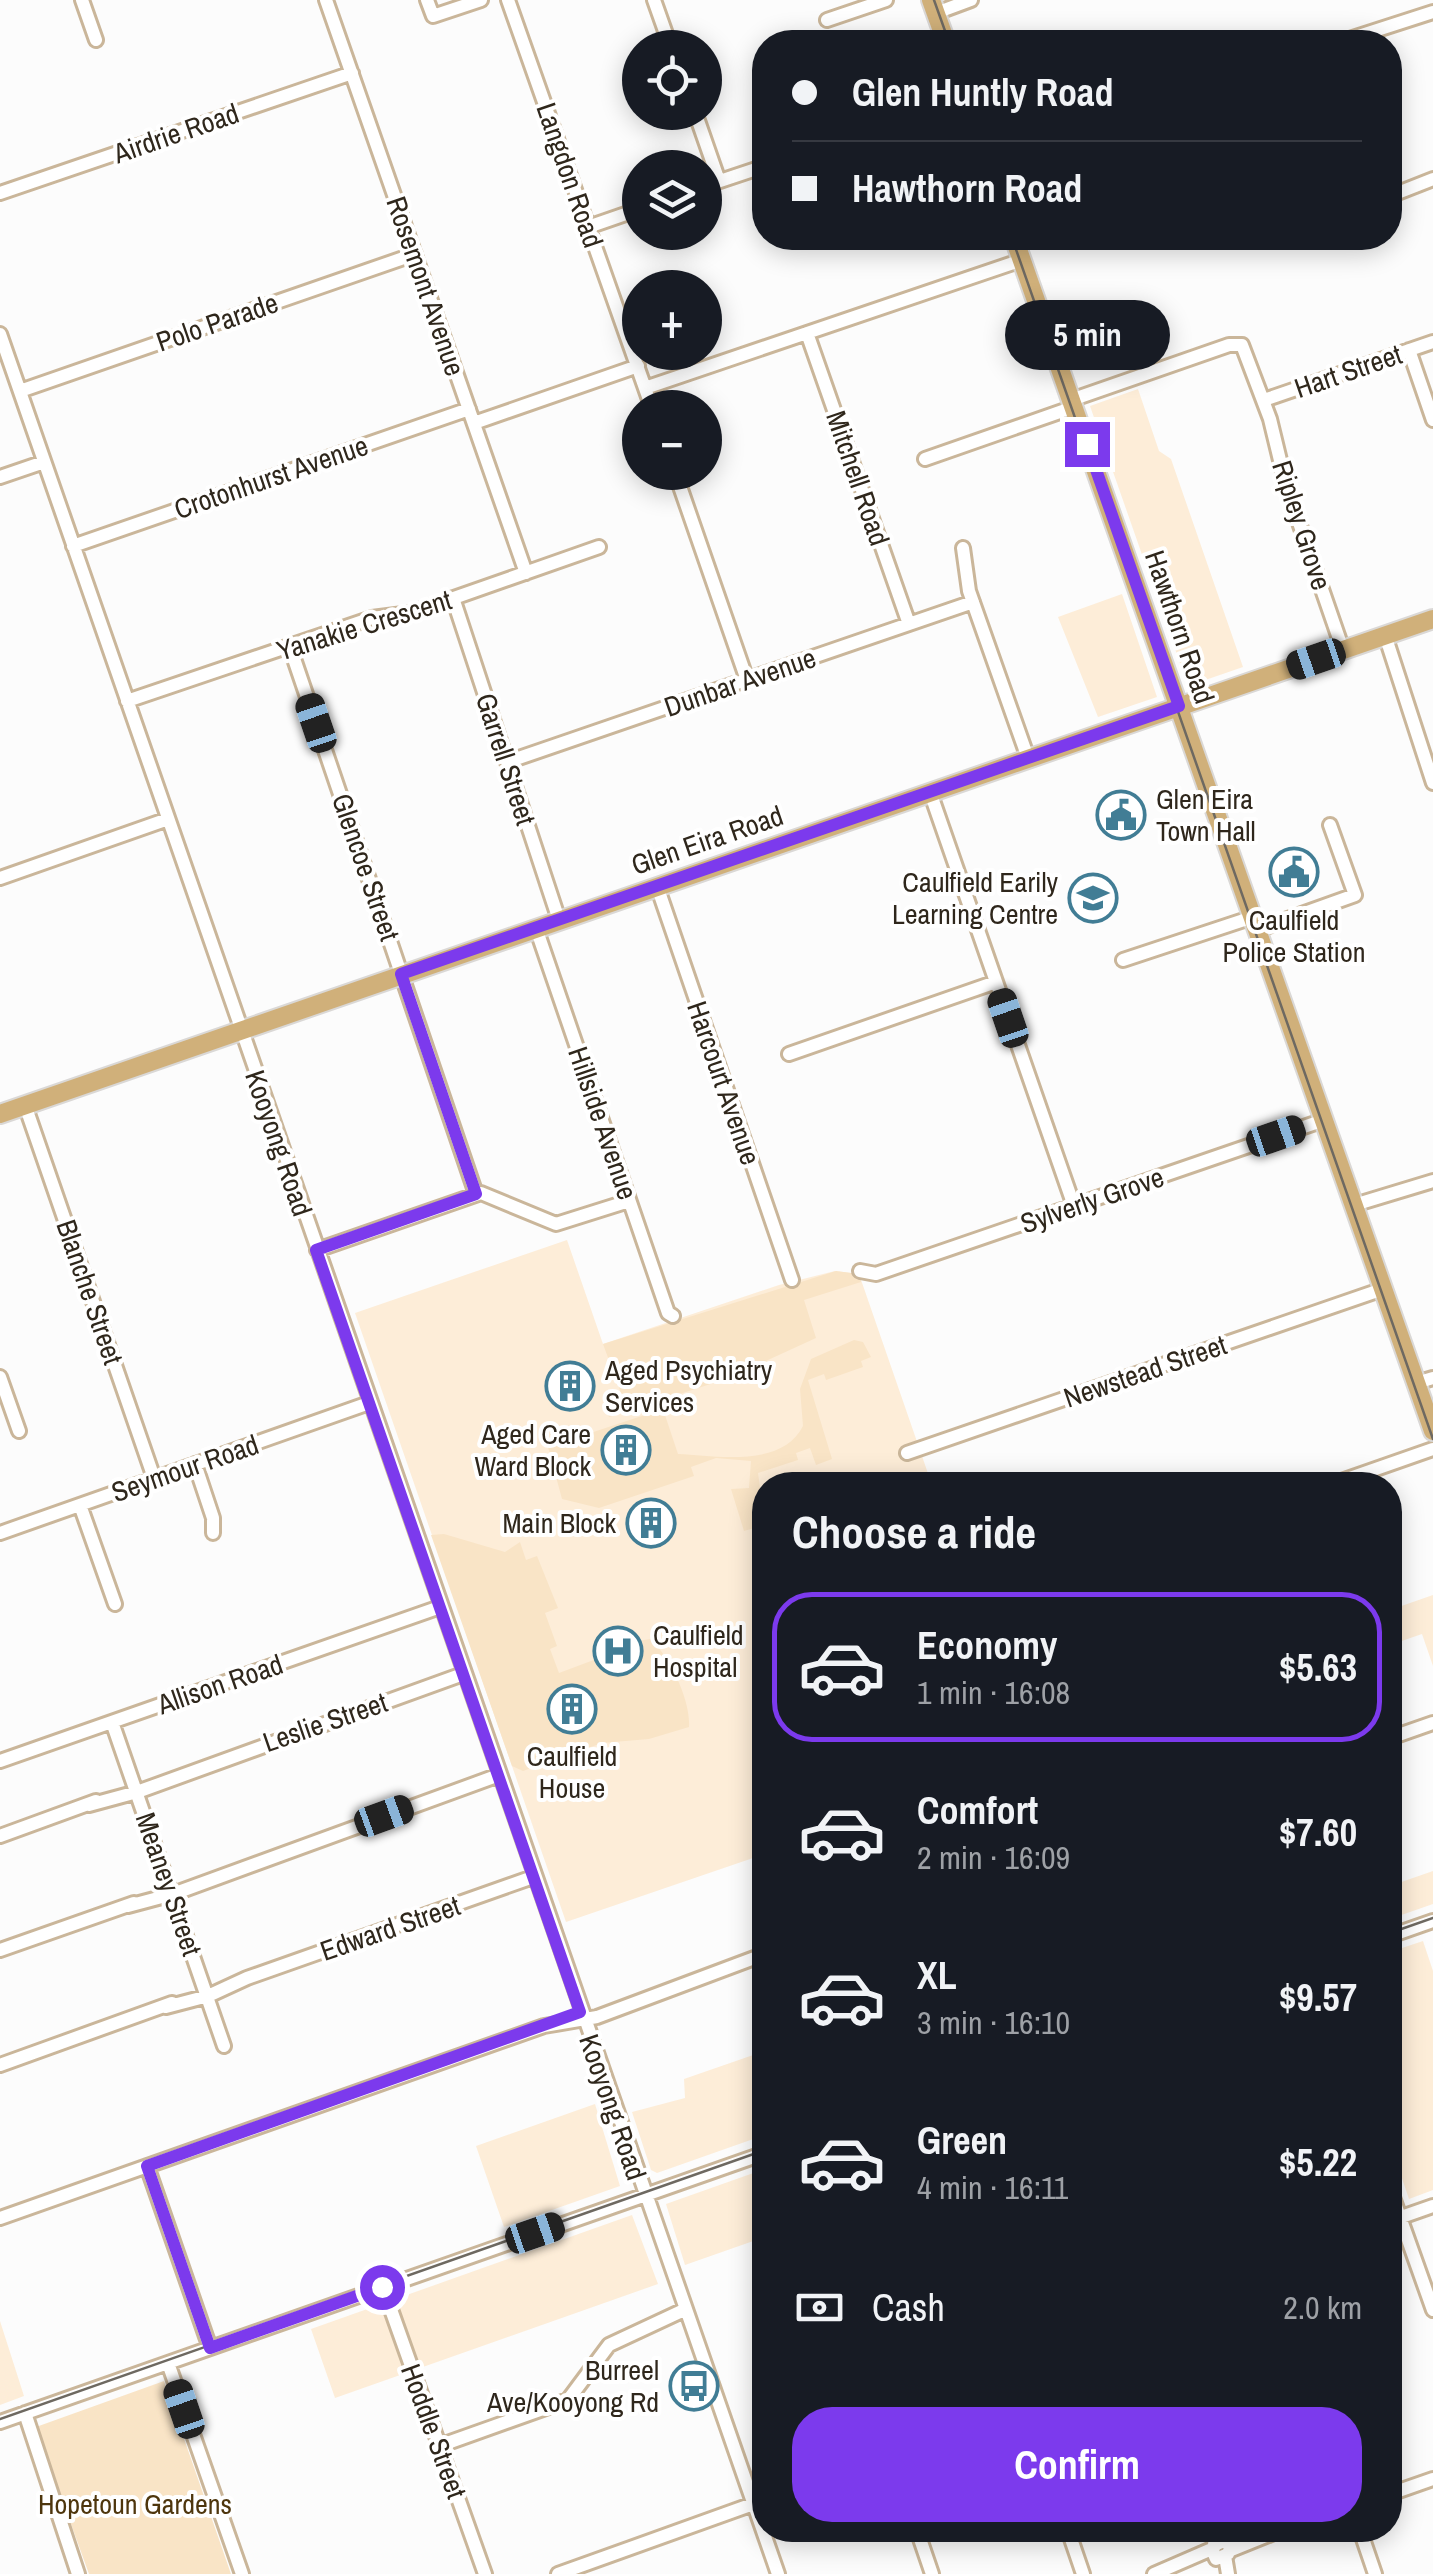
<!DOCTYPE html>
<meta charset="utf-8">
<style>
body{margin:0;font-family:"Archivo Narrow",sans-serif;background:#242831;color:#f1f3f6;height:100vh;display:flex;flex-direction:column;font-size:38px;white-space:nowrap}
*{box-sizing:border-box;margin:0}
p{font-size:32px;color:#9ea1a6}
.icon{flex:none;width:55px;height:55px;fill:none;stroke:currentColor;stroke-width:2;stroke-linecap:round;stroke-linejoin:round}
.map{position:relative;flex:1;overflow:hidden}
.drawer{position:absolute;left:752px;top:1472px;width:650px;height:1070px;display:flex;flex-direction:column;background:#171b24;border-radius:40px;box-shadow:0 5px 25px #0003}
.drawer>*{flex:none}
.hud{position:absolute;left:752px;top:30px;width:650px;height:220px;border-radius:40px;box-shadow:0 5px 25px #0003;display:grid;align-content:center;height:220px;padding:0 40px;background:#171b24}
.buttons{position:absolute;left:622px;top:30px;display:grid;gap:20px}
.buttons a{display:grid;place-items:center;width:100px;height:100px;border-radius:50%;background:#171b24;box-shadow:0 5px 25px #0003;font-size:50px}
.end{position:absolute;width:45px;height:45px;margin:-22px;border:12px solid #7c3aed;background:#fff;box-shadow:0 0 0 5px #fff}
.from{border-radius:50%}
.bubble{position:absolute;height:70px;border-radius:35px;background:#171b24;box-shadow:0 5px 25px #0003;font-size:32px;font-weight:700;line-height:70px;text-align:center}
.car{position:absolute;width:30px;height:60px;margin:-30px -15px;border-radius:12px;box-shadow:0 0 8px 2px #0007;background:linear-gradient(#222 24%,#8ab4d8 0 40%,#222 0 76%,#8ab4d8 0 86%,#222 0)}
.hud b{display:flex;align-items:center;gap:35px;height:95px;font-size:38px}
.hud b+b{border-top:2px solid #363941}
.hud i{width:25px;height:25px;background:#f1f3f6}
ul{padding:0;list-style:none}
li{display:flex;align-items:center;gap:30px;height:150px;margin:0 20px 15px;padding:0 20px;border:5px solid transparent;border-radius:40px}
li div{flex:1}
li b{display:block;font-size:38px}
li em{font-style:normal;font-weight:700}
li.on{border-color:#7c3aed}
li>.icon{width:90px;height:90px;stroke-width:1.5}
h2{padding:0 40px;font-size:45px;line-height:120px}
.pay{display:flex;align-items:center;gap:25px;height:110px;padding:0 40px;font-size:38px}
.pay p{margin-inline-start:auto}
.button{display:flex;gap:20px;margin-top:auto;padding:20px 40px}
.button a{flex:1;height:115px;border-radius:40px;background:#7c3aed;color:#fff;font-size:40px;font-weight:700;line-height:115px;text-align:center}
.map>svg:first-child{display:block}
</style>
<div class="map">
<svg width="1433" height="2574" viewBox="0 0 1433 2574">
<rect width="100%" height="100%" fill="#fcfcfc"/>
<!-- built -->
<path fill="#fdedd8" d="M1138 389 1159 451 1171 459 1243 667 1188 686 1090 406Z
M1122 594 1157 697 1098 717 1058 617Z
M567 1240 603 1344 779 1285 835 1271 859 1274 932 1485H765V1854L566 1922 355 1313Z
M1433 1595V1666L1422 1634 1390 1645V1610Z
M1433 1871V1904L1390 1919V1886Z
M1423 1941 1433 1971V2190L1409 2199 1390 2143V1952Z
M765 2051V2135L657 2173 651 2170 632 2112 685 2098 684 2079Z
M595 2104 620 2186 504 2227 476 2146Z
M765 2169V2237L685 2265 666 2204Z
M632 2215 658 2284 335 2398 311 2329Z
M0 2321 24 2396 0 2405Z"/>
<!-- green -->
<path fill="#f9e4c6" d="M836 1271 859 1274 861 1282 804 1300 816 1338 729 1378 609 1417 607 1413 625 1404 603 1344Z
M854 1340 863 1342 871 1357 861 1361 863 1367 826 1380 824 1374 808 1380 832 1459 816 1465 810 1448 796 1453 798 1460 758 1473 765 1525 744 1531 731 1489 749 1488 751 1461 716 1458 691 1467 694 1476 599 1508 562 1499 548 1447 663 1409 678 1454C716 1456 782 1468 803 1426L800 1389 811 1359Z
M444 1534 505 1552 520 1542 526 1560 537 1556 558 1608 545 1613 557 1646 550 1649 559 1673 599 1658 602 1647 650 1639C670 1656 691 1701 689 1727L649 1739 602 1743 523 1771 512 1766 431 1535Z
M164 2381 231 2574H89L36 2427Z"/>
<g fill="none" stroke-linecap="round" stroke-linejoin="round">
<!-- minor casing -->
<g stroke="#cab69a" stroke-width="18">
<path id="minor" d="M82 0 96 40
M326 0 526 573
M427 0 433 16 481 0
M508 0 652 408
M654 0 671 48
M936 13 971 0
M827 20 886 0
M1340 42 1433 12
M695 112 719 181
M705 186 765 166
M0 193 352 73
M1390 196 1433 179
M588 227 640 209
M807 333 909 624
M0 334 778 2574
M1409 350 1433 420
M645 388 1022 260
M20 391 415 254
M1071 400 1229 345H1242L1270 419 1286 485 1343 650
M1264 400 1433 342
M474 423 638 366
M925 459 1074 407
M675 472 747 680
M0 477 44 462
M73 546 469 409
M963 548 969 591 1028 758
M453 598 559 920
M1385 635 1433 783
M290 647 476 1194
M127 701 372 618 411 613 599 547
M507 762 973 602
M930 792 1074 1206
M0 878 168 819
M657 886 792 1280
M536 928 668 1313 673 1316
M1257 930 1355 895 1330 825
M1123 960 1253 917
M789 1054 996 982
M25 1105 154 1478
M1354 1205 1433 1181
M317 1250 481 1193 556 1224 629 1201
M860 1271 876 1274 1324 1120
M0 1377 19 1431
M1416 1383 1433 1378
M907 1453 1383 1289
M195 1464 213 1518V1533
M1330 1485 1433 1449
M80 1505 115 1604
M0 1533 369 1403
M112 1722 224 2046
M1390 1738 1433 1723
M0 1761 440 1607
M89 1805 137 1792 463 1674
M0 1836 96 1801
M128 1906 173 1894 499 1775
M1390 1936 1433 1921
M0 1950 134 1903
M166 2007 208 1996 247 1978 533 1877
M0 2065 172 2003
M147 2166 210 2348
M1390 2189 1433 2310
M0 2218 544 2026 597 2017 765 1954
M1390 2221 1433 2206
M383 2287 485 2574
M168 2363 242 2574
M25 2413 78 2574
M0 2422 765 2153
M439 2446 568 2400 609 2345 684 2310
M1390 2494 1433 2479
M917 2530 932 2574
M1068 2530 1083 2574
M1216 2530 1213 2552 1216 2559 1228 2554 1231 2545 1226 2540 1217 2544
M1360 2530 1375 2574
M1229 2551 1281 2530
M1225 2556 1228 2574
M558 2574 753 2504
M1154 2574 1214 2548"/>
</g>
<!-- major casing -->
<g stroke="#dad8d6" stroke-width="22">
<path id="major" d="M931 0 946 42
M1014 238 1433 1431
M0 1114 1433 619"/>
</g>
<!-- minor -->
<use href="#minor" stroke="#fff" stroke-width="12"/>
<!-- major -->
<use href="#major" stroke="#d0b07a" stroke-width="18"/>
<!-- tram -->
<path stroke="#6e6961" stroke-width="2.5" d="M934 0 949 42
M1012 238 1433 1439
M1390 1933 1433 1918
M0 2419 765 2150"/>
</g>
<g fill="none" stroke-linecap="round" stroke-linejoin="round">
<!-- route -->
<path stroke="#7c3aed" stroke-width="12" d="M382 2287 210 2348 147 2166 580 2012 316 1250 476 1194 401 974 1179 706 1087 444"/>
</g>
<!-- icons -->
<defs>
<g id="civic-ring" transform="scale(2.5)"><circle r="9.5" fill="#fff" stroke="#417d95" stroke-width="1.5"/><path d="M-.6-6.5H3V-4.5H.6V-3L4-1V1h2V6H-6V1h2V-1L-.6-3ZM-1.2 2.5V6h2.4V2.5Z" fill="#417d95"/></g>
<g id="school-ring" transform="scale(2.5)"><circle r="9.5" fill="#fff" stroke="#417d95" stroke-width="1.5"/><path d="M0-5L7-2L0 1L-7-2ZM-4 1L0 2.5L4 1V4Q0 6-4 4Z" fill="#417d95"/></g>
<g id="building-ring" transform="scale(2.5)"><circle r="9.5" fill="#fff" stroke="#417d95" stroke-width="1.5"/><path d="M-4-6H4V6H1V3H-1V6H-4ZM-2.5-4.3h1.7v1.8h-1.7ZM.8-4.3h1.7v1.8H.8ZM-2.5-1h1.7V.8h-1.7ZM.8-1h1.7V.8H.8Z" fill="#417d95"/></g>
<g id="hospital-ring" transform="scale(2.5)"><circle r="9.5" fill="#fff" stroke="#417d95" stroke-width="1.5"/><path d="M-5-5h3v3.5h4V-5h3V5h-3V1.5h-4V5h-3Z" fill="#417d95"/></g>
<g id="bus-ring" transform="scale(2.5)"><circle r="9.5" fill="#fff" stroke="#417d95" stroke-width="1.5"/><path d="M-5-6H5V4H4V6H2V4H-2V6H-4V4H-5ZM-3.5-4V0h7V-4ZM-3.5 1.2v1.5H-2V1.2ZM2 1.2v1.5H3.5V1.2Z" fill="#417d95"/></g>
</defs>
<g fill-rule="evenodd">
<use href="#civic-ring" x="1121" y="815"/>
<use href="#civic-ring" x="1294" y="872"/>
<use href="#school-ring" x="1093" y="898"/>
<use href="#building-ring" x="570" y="1386"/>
<use href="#building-ring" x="626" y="1450"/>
<use href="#building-ring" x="651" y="1523"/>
<use href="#hospital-ring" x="618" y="1651"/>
<use href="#building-ring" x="572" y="1709"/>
<use href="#bus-ring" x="694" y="2386"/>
</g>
<g text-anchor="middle" stroke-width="8" stroke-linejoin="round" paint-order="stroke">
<!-- street labels -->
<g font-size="28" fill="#2f271c" stroke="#fff">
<text transform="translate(176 133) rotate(-19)" y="10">Airdrie Road</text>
<text transform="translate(570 175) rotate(71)" y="10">Langdon Road</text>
<text transform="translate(426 286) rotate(71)" y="10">Rosemont Avenue</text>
<text transform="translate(217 322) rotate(-19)" y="10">Polo Parade</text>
<text transform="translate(1348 371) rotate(-19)" y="10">Hart Street</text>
<text transform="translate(271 477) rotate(-19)" y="10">Crotonhurst Avenue</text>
<text transform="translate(858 478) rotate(71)" y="10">Mitchell Road</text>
<text transform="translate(1302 525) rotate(72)" y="10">Ripley Grove</text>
<text transform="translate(364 625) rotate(-17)" y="10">Yanakie Crescent</text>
<text transform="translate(1180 627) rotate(71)" y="10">Hawthorn Road</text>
<text transform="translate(740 682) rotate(-19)" y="10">Dunbar Avenue</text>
<text transform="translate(506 759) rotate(72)" y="10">Garrell Street</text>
<text transform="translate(707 840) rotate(-19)" y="10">Glen Eira Road</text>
<text transform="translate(366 867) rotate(71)" y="10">Glencoe Street</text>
<text transform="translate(724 1083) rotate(71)" y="10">Harcourt Avenue</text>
<text transform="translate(603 1123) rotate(71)" y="10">Hillside Avenue</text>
<text transform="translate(279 1143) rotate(71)" y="10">Kooyong Road</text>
<text transform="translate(1092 1200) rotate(-19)" y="10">Sylverly Grove</text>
<text transform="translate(90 1292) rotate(71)" y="10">Blanche Street</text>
<text transform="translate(1145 1371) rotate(-19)" y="10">Newstead Street</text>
<text transform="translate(185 1468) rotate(-19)" y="10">Seymour Road</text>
<text transform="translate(220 1684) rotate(-19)" y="10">Allison Road</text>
<text transform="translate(325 1722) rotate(-19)" y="10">Leslie Street</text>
<text transform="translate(169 1884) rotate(71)" y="10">Meaney Street</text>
<text transform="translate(390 1928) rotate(-19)" y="10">Edward Street</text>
<text transform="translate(613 2107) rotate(71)" y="10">Kooyong Road</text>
<text transform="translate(434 2431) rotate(70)" y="10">Hoddle Street</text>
</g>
<!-- poi labels -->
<g font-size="28" fill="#2f271c" stroke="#fff" text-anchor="end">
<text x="1156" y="809" text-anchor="start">Glen Eira<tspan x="1156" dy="32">Town Hall</tspan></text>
<text x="1058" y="892">Caulfield Earily<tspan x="1058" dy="32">Learning Centre</tspan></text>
<text x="1294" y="930" text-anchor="middle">Caulfield<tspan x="1294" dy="32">Police Station</tspan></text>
<text x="605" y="1380" text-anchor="start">Aged Psychiatry<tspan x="605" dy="32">Services</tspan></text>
<text x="591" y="1444">Aged Care<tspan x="591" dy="32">Ward Block</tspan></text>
<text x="616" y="1533">Main Block</text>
<text x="653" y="1645" text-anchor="start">Caulfield<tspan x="653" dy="32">Hospital</tspan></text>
<text x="572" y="1766" text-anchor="middle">Caulfield<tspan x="572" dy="32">House</tspan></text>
<text x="659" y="2380">Burreel<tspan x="659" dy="32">Ave/Kooyong Rd</tspan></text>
</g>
<!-- park labels -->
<g font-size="28" fill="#4e360d" stroke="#fff">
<text x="135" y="2514">Hopetoun Gardens</text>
</g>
</g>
</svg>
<div class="buttons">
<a><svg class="icon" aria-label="locate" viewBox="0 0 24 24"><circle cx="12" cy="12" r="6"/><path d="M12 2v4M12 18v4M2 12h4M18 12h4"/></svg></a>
<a><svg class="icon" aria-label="layers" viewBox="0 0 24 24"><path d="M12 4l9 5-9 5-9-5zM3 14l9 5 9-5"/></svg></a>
<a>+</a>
<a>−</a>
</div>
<i class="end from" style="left:382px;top:2287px"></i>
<i class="end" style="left:1087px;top:444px"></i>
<div class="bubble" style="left:1005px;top:300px;width:165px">5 min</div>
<i class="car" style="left:1316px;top:659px;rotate:251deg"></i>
<i class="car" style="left:316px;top:723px;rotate:341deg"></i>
<i class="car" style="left:1008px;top:1018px;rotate:341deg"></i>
<i class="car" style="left:1276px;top:1136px;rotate:71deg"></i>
<i class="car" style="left:384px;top:1816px;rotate:70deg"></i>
<i class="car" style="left:535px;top:2233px;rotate:71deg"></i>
<i class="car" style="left:184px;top:2409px;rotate:341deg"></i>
<div class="hud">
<b><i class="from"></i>Glen Huntly Road</b>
<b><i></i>Hawthorn Road</b>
</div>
<section class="drawer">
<h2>Choose a ride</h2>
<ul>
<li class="on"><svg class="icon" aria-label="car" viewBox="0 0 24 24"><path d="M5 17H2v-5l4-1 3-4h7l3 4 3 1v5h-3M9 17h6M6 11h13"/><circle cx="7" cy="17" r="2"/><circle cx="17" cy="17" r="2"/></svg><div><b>Economy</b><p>1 min · 16:08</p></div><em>$5.63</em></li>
<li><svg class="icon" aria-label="car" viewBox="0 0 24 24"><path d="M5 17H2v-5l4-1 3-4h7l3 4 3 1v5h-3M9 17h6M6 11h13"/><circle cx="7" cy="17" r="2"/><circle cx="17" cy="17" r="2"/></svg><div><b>Comfort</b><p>2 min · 16:09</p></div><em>$7.60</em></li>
<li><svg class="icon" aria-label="car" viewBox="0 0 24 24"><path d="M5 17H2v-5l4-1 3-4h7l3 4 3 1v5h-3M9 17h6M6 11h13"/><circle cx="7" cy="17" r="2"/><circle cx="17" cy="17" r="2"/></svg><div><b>XL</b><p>3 min · 16:10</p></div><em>$9.57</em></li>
<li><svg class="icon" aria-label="car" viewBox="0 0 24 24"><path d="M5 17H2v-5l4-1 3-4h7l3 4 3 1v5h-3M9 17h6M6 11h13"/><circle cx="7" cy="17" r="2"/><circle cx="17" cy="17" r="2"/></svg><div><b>Green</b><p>4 min · 16:11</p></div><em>$5.22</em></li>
</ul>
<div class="pay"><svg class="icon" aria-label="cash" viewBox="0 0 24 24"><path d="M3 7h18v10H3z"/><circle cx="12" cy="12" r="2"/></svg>Cash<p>2.0 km</p></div>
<div class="button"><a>Confirm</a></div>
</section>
</div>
